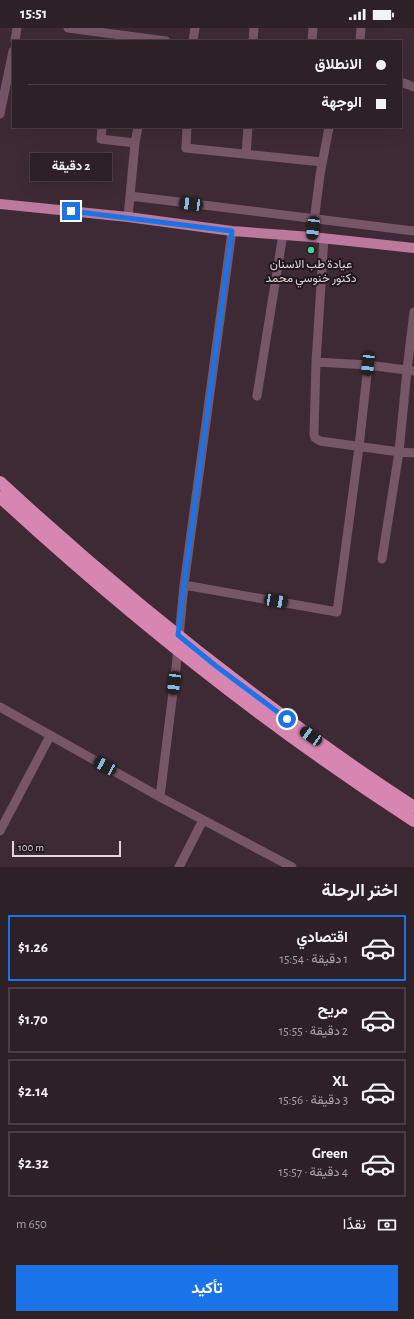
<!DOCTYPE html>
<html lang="ar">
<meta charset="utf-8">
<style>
body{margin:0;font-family:"Alegreya Sans",Vazirmatn,sans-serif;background:#36282f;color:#f1f3f6;direction:rtl;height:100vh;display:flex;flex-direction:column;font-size:15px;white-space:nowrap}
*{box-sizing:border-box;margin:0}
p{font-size:13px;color:#a7a3a7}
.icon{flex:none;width:22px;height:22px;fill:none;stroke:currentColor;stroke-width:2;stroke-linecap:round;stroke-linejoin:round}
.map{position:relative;height:839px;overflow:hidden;direction:ltr}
.side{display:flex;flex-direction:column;background:#2e2027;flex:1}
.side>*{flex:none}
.top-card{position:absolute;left:12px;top:12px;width:390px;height:88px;border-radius:0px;box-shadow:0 4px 16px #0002,0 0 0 1px #493e44;direction:rtl;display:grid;align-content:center;height:88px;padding:0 16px;background:#2e2027}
.scale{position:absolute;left:12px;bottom:10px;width:109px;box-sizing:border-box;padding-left:4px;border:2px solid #e2d4db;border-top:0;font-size:11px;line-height:14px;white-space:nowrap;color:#e2d4db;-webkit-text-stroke:3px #1f161a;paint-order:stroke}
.end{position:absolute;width:18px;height:18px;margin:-9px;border:5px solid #1a73e8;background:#fff;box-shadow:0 0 0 2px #fff}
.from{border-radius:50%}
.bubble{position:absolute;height:28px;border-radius:0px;background:#2e2027;box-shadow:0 4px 16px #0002,0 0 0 1px #493e44;font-size:13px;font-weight:700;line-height:28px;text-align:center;direction:rtl}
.car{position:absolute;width:12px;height:24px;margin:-12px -6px;border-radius:5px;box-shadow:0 0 3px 1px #0007;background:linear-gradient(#222 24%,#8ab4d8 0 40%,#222 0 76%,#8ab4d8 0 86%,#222 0)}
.top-card b{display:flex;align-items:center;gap:14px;height:38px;font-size:15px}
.top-card b+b{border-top:1px solid #493e44}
.top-card i{width:10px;height:10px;background:#f1f3f6}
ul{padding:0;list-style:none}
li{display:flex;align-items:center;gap:12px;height:66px;margin:0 8px 6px;padding:0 8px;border:2px solid #493e44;border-radius:0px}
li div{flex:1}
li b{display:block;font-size:15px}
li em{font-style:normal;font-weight:700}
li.selected{border-color:#1a73e8}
li>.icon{width:36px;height:36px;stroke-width:1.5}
h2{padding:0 16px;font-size:18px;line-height:48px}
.pay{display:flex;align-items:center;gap:10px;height:44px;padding:0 16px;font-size:15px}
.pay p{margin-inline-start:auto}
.button{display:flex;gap:8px;margin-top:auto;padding:8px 16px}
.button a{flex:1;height:46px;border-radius:0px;background:#1a73e8;color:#fff;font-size:16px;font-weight:700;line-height:46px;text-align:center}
.status{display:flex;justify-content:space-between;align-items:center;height:28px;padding:0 20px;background:#2e2027;direction:ltr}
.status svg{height:11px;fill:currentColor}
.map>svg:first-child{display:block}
</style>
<div class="status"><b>15:51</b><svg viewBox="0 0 49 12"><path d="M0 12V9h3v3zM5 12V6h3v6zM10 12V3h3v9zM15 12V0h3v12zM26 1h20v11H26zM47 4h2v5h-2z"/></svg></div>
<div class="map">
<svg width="414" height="839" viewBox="0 0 414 839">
<rect width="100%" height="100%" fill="#3e2a34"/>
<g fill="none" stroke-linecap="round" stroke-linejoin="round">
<!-- street -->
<path stroke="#775667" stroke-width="9" d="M68 0 166 13
M15 13 17 0
M193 13 195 0
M253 13 254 0
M312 13 313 0
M360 13 361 0
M401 54 414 59
M0 86 13 23
M102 99 101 111 135 115 128 189
M187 99 186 120 322 134
M135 115 138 99
M246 126 248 99
M130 168 414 203
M312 209 320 147 329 99
M324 210 316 334 314 406 315 410 320 413 399 424 382 531
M414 284 407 342 399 424 414 425
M316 334 368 337 414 343
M257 368 283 206
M184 557 337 584 359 419 368 337
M0 679 160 769 292 839
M160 769 176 640 184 557 232 203
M0 803 50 708
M179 839 203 792"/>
<!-- primary -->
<path stroke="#bc799d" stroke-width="10" d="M0 176 128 189 232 203 312 209 414 220"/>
<!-- highway -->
<path stroke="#d786b1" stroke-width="12" d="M0 454C129 573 267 683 414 779
M0 469C130 589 266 697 414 793"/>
</g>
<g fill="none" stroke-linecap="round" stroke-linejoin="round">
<!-- route -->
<path stroke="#1a73e8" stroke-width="5" d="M71 183 232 203 184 557 178 607 216 638 287 691"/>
</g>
<!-- markers -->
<circle fill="#3cd4a4" stroke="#1f161a" stroke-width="1.5" cx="311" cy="222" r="4"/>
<g text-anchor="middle" stroke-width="4" stroke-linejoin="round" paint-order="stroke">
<!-- poi labels -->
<g font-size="12" fill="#e2d4db" stroke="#1f161a">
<text x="311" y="240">عيادة طب الاسنان<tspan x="311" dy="14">دكتور خنوسي محمد</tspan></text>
</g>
</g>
</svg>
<div class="scale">100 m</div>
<i class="end from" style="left:287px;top:691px"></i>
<i class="end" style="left:71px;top:183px"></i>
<div class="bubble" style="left:30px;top:125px;width:82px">2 دقيقة</div>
<i class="car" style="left:191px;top:176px;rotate:277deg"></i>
<i class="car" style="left:313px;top:200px;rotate:187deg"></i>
<i class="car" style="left:368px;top:336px;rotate:186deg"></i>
<i class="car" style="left:276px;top:573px;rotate:100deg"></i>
<i class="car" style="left:174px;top:655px;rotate:187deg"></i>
<i class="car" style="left:311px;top:708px;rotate:305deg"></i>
<i class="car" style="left:105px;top:738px;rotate:299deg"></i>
<div class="top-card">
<b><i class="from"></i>الانطلاق</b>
<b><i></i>الوجهة</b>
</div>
</div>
<section class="side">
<h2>اختر الرحلة</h2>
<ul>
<li class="selected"><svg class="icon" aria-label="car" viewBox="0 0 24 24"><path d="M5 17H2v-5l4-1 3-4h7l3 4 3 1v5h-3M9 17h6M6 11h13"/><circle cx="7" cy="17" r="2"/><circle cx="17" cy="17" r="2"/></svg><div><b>اقتصادي</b><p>1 دقيقة · 15:54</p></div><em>$1.26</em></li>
<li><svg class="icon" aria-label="car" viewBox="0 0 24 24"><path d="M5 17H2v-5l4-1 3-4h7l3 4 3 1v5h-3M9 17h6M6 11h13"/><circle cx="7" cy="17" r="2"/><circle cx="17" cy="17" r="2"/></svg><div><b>مريح</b><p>2 دقيقة · 15:55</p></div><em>$1.70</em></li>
<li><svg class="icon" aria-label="car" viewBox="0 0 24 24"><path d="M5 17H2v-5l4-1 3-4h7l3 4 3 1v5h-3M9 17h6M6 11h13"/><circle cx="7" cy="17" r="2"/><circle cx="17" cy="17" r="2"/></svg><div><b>XL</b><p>3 دقيقة · 15:56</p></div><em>$2.14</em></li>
<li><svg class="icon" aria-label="car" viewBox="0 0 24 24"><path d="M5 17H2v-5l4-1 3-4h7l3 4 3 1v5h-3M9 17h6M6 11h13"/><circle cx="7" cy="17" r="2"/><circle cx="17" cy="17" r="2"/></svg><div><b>Green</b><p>4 دقيقة · 15:57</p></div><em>$2.32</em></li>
</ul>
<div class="pay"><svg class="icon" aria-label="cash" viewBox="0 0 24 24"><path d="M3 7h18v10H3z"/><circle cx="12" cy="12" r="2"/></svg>نقدًا<p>650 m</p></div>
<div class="button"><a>تأكيد</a></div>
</section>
